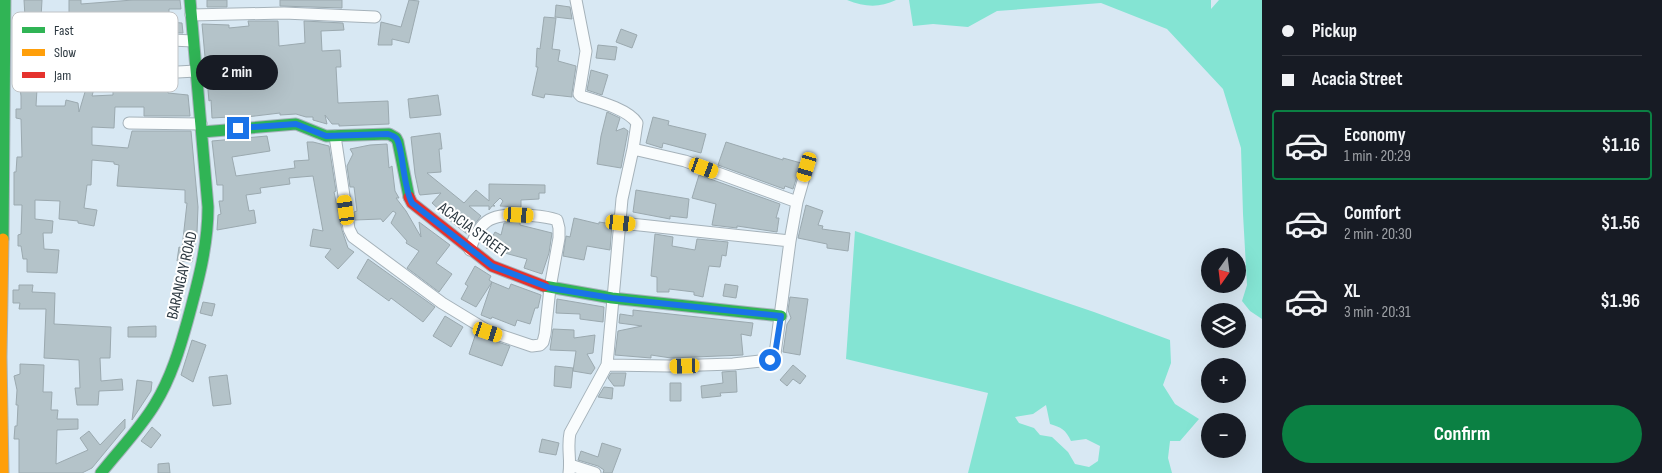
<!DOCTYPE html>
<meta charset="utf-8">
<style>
body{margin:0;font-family:"Sofia Sans Condensed",sans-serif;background:#20242c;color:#f1f3f6;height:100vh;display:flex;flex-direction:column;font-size:19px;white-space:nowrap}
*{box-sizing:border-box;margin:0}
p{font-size:16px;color:#9ea1a6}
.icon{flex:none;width:28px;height:28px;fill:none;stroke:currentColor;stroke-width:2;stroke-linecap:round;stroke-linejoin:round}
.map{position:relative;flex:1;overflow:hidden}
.sheet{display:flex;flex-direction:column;background:#171b24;width:400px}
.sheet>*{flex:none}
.guide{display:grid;align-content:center;height:110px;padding:0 20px;background:#171b24}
.needle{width:32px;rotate:194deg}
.fabs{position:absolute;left:1201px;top:248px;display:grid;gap:10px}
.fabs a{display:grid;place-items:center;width:45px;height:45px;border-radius:50%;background:#171b24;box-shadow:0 5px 20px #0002;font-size:25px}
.end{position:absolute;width:22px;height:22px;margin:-11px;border:6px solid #1a73e8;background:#fff;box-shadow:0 0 0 2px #fff}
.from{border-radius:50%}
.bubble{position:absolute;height:35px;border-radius:18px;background:#171b24;box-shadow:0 5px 20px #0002;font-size:16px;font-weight:700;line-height:35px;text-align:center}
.car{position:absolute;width:15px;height:30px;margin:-15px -8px;border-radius:6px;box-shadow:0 0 4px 1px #0007;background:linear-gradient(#f5c518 24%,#345 0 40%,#f5c518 0 76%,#345 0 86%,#f5c518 0)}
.guide b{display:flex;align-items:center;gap:18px;height:48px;font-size:19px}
.guide b+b{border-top:1px solid #363941}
.guide i{width:12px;height:12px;background:#f1f3f6}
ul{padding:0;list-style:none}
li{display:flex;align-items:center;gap:15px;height:70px;margin:0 10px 8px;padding:0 10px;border:2px solid transparent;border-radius:5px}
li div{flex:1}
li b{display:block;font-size:19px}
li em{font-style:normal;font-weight:700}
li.on{border-color:#0b8043}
li>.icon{width:45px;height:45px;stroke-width:1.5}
.action{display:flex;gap:10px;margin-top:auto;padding:10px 20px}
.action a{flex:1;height:58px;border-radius:30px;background:#0b8043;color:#fff;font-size:20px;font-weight:700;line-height:58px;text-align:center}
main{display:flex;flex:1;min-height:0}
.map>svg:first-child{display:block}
</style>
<main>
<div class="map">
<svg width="1262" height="473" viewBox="0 0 1262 473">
<rect width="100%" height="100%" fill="#d8e8f3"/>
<!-- water -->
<path fill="#84e4d3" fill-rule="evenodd" d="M847 0H896C879 8 865 7 847 0Z
M909 0H1211V9L1219 0H1262V319L1250 311 1242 301 1247 285 1243 214 1241 148 1223 89 1167 29 1101 3 997 11 968 27 933 24 913 26Z
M855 231 1094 312 1170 340 1171 363 1163 385 1175 404 1199 419 1180 441H1170L1168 458 1172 473H968L988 393 846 359ZM1046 405 1050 424C1061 427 1066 430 1071 441L1086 439 1100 446 1098 461 1089 467 1075 464 1068 452 1052 437 1040 435 1034 428 1019 423 1015 417 1033 414Z"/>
<!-- building -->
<path fill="#b4c3c9" stroke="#9ba9af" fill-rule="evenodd" d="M24 0H42L41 18 25 17Z
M69 0H81V4L133 0H180L181 9H169V22L182 23 183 33 128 31 122 34 121 38 122 42 127 45 163 47 162 60H164V65L137 68 134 71 135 78 141 81 167 80 168 93 188 95 190 116H144V107H115L114 128 92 127V145L128 148 132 131H191L198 207 197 232 192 262 177 261 179 247 182 248 187 203H185V190L117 186 119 165 114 164V162L92 160 91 185H87L84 208 97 210 94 226 78 223V221L59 219 60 201 35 200V219L53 221 52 233H43L44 249 59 250 57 273 27 272V259H23L21 246H18V235L21 234 22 205H14V172H16L17 157H22L21 119 16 118V109H21V96L18 73H23L24 53 21 52V39H42V26H69ZM117 14 120 15 115 79H113V95L92 96 98 74 91 72 79 112 78 103 66 100 65 106H36L37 89 50 88V81L77 80V61L72 62V38L94 37V45L107 44Z
M207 0H227V7H207Z
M280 0H342V8L280 6Z
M409 0 419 1 409 43 392 39V45H378L381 22 401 27Z
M556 5 570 7 572 19 555 17Z
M544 17 556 18 552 49 560 50 558 61 576 66 572 93V97L545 94 544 98 532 95 538 67H536L537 48 540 49Z
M248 21H278L279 46 305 43 304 21 343 23 344 30 321 31 322 51 340 50 341 67H336L338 103 388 101 389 124 339 126V124H332L325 115 327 124 313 120V117H306L296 114 280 115V113L230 119V117L212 118 211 100 209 101 202 24 229 25V28L249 26Z
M621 29 637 35 632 48 616 42Z
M598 45 617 47 615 60 596 58Z
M591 70 608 75 602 95 587 90Z
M438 95 441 115 410 118 408 99Z
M607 112 620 118 616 131 624 128 628 131 621 168 597 164 601 136Z
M653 117 669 121 668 125 706 134 701 153 663 143 662 148 646 143Z
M440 133 442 149H439L441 172 427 173 464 203 476 190 489 201V184L545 185V193H539V199L521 200V207L500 206 503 201 500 198 493 205 495 206H492L489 210V206H469L481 216 467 234 443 215 444 214 432 203 441 193 420 195 419 193 415 174 411 137Z
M267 136 270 151 232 157 236 176 295 168 294 161 309 160 307 142H313L329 146 336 191 334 192 342 230 348 248 354 252 338 269 325 257 331 249 310 246 313 229 323 231 313 176 289 178 290 184 260 188 261 193 246 195 249 211 254 210 256 223 217 230 218 215 221 214 219 201H223V185H217L212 141Z
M726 142 783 160V158L801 163 793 189 785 186 784 189 718 165Z
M387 144 389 168 392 166 395 191 399 198H396L406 211 421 237 419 222 450 245 436 263 452 274 439 292 407 268 419 251 406 243 407 241 391 223 396 213 393 211 383 222 381 219 355 220 354 212 357 211 354 187H350L347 166 353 154 350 149 370 145Z
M699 175 780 204 776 218H779L777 232 737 226V228L712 225 716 204 692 198Z
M636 190 689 199 687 218 670 216V219L633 212Z
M806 205 823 211 818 225 823 226 822 229 850 233 848 251 827 248V244L798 238Z
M574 218 599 224V222L612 224 610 250 587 246 584 260 563 256 566 236 570 237Z
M515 222H520V225L552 233 549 253 542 274 524 268 527 259 486 248 495 232 501 235 504 223Z
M655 234 673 237 672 246 695 250 697 239 728 242 726 256 722 255 720 267 709 266 703 297 694 295V292L669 289V292H657V277L651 276Z
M368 259 435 307 423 322 391 298 389 301 357 278Z
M475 266 491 276 489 280 492 282 476 307 461 299 468 286 465 284Z
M492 282 509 289 511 284 541 295 538 308H535L530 324 517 320 515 326 492 317 491 319 481 315Z
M725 284 738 286 736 298 723 296Z
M19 285H33L32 292 55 293 54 324 111 327 110 358H100L101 381 122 379 123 390 99 391 98 405H77L75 388H80L79 360 44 358 46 309H19L20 303H13V290H19Z
M790 297 808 299 800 355 783 352 787 324 791 318 788 310Z
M557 299 604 307 603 322 580 319V314L556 313Z
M203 302 215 304 212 316 200 313Z
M633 310 753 323 751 336 741 334 743 355 671 358 651 355V358L615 355 618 331 642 326 619 323 620 314 633 316Z
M445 316 463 327 451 347 433 336Z
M156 326V337H128V327Z
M553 329 574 330V338L595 335 593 353 587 354 595 368 591 374 573 371 576 351 550 350Z
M476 333 485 338 510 346 502 366 469 354Z
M192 340 206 345 193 382 181 375Z
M20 364 44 365 43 392H52L51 410H58L57 419H78V429L57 430 56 464 88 450 80 438 89 431 100 445 125 419V428L92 468 82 473H19V439H14L15 426H17L18 405H16L17 390 14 376 20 374Z
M793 365 806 376 800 384 793 379 787 386 780 380Z
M555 366 573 368 571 388 554 386Z
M736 371 737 392 720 393 721 396 702 398 701 386 723 383 722 372Z
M611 373H626L624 386H614L608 378Z
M227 375 231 404 213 406 209 377Z
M137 380 152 382 151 391 132 420Z
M670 383H681V401H670Z
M604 387 613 388 612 399 598 397Z
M152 427 161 435 151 448 141 441Z
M542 439 559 443 556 455 539 452Z
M602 443 621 449 612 473H603L604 470 598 466 578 460 581 451 598 457Z
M169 463 170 473H158V464Z"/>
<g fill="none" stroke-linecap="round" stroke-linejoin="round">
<!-- street casing -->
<g stroke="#a5b2ba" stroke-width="13">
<path id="street" d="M576 0 586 51 579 94 581 96C597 101 628 109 637 123L633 149
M191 15 284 13 375 17
M128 38 193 41
M141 74 196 71
M129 123 201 124
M335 136 349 229 353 237 442 303 488 331 532 346 540 345 543 342 545 334 550 288 559 238V228L557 220C546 216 537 216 526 215 493 214 480 217 470 250
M621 223 790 241
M607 365 669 366 733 364 770 360 775 354 790 241 797 202 807 167
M570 465 595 473
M569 473C571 459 567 447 570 433L607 365 622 199 633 149 685 161 797 202"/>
</g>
<!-- fast casing -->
<g stroke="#a5b2ba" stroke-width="13">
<path id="fast" d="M202 132 296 124 326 136 389 134 396 138 398 142 409 197
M3 239 5 0
M544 286 612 298 781 316
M101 473C119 450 140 429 155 404 171 378 180 348 188 319 198 282 208 246 208 207L190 0"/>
</g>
<!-- slow casing -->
<g stroke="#a5b2ba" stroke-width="13">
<path id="slow" d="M3 473 1 357 3 239"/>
</g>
<!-- jam casing -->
<g stroke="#a5b2ba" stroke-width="13">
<path id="jam" d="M409 197 412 203 492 266 544 286"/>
</g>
<!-- street -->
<use href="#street" stroke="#f9fcfd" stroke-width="11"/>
<!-- fast -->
<use href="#fast" stroke="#30b455" stroke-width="11"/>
<!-- slow -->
<use href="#slow" stroke="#ff9f0a" stroke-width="11"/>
<!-- jam -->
<use href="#jam" stroke="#e5322d" stroke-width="11"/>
</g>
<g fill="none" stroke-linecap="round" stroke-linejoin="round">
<!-- route -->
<path stroke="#1a73e8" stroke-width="6" d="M238 128 296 124 326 136 388 134C391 135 394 136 396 138 403 146 403 188 412 203L492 266 550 288 612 298 781 316 775 354 770 360"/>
</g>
<g text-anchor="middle" stroke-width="4" stroke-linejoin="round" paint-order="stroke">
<!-- street labels -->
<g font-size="16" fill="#2c3840" stroke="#fff">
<text transform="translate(474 229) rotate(36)" y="6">ACACIA STREET</text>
<text transform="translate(181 275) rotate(-77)" y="6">BARANGAY ROAD</text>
</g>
</g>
<!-- legend -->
<rect x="12" y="12" width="166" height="80" rx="8" fill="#fff" stroke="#c0c3c6" stroke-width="1"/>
<rect x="22" y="27" width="23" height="6" fill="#30b455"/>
<rect x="22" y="49" width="23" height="7" fill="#ff9f0a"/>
<rect x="22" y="72" width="23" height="6" fill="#e5322d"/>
<g font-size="14" fill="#2c3840">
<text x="54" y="35">Fast</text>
<text x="54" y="57">Slow</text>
<text x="54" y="80">Jam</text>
</g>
</svg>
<div class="fabs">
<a><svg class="needle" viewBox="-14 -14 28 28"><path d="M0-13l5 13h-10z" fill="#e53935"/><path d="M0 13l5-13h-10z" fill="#9ea1a6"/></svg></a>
<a><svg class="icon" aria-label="layers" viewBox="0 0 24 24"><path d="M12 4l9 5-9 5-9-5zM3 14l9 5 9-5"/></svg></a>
<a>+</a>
<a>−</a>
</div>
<i class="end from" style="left:770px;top:360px"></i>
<i class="end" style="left:238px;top:128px"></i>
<div class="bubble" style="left:196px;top:55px;width:82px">2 min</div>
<i class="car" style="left:807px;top:167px;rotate:197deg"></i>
<i class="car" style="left:704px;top:168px;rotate:110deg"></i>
<i class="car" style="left:346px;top:210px;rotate:352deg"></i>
<i class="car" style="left:519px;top:215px;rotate:93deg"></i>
<i class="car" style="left:621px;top:223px;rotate:96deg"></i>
<i class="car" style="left:488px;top:332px;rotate:108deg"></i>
<i class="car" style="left:685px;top:366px;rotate:268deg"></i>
</div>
<section class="sheet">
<div class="guide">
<b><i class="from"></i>Pickup</b>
<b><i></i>Acacia Street</b>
</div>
<ul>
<li class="on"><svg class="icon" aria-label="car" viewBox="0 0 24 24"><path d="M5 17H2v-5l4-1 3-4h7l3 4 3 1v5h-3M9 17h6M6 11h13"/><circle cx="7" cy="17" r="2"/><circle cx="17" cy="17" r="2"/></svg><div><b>Economy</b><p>1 min · 20:29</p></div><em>$1.16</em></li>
<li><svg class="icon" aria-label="car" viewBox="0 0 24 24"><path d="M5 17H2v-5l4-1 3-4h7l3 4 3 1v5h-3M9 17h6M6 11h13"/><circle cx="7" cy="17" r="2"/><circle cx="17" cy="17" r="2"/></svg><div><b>Comfort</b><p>2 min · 20:30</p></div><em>$1.56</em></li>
<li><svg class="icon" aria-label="car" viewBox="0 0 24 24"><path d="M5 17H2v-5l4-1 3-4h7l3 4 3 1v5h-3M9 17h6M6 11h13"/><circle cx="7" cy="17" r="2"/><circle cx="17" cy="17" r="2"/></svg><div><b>XL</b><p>3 min · 20:31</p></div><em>$1.96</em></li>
</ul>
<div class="action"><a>Confirm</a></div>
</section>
</main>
